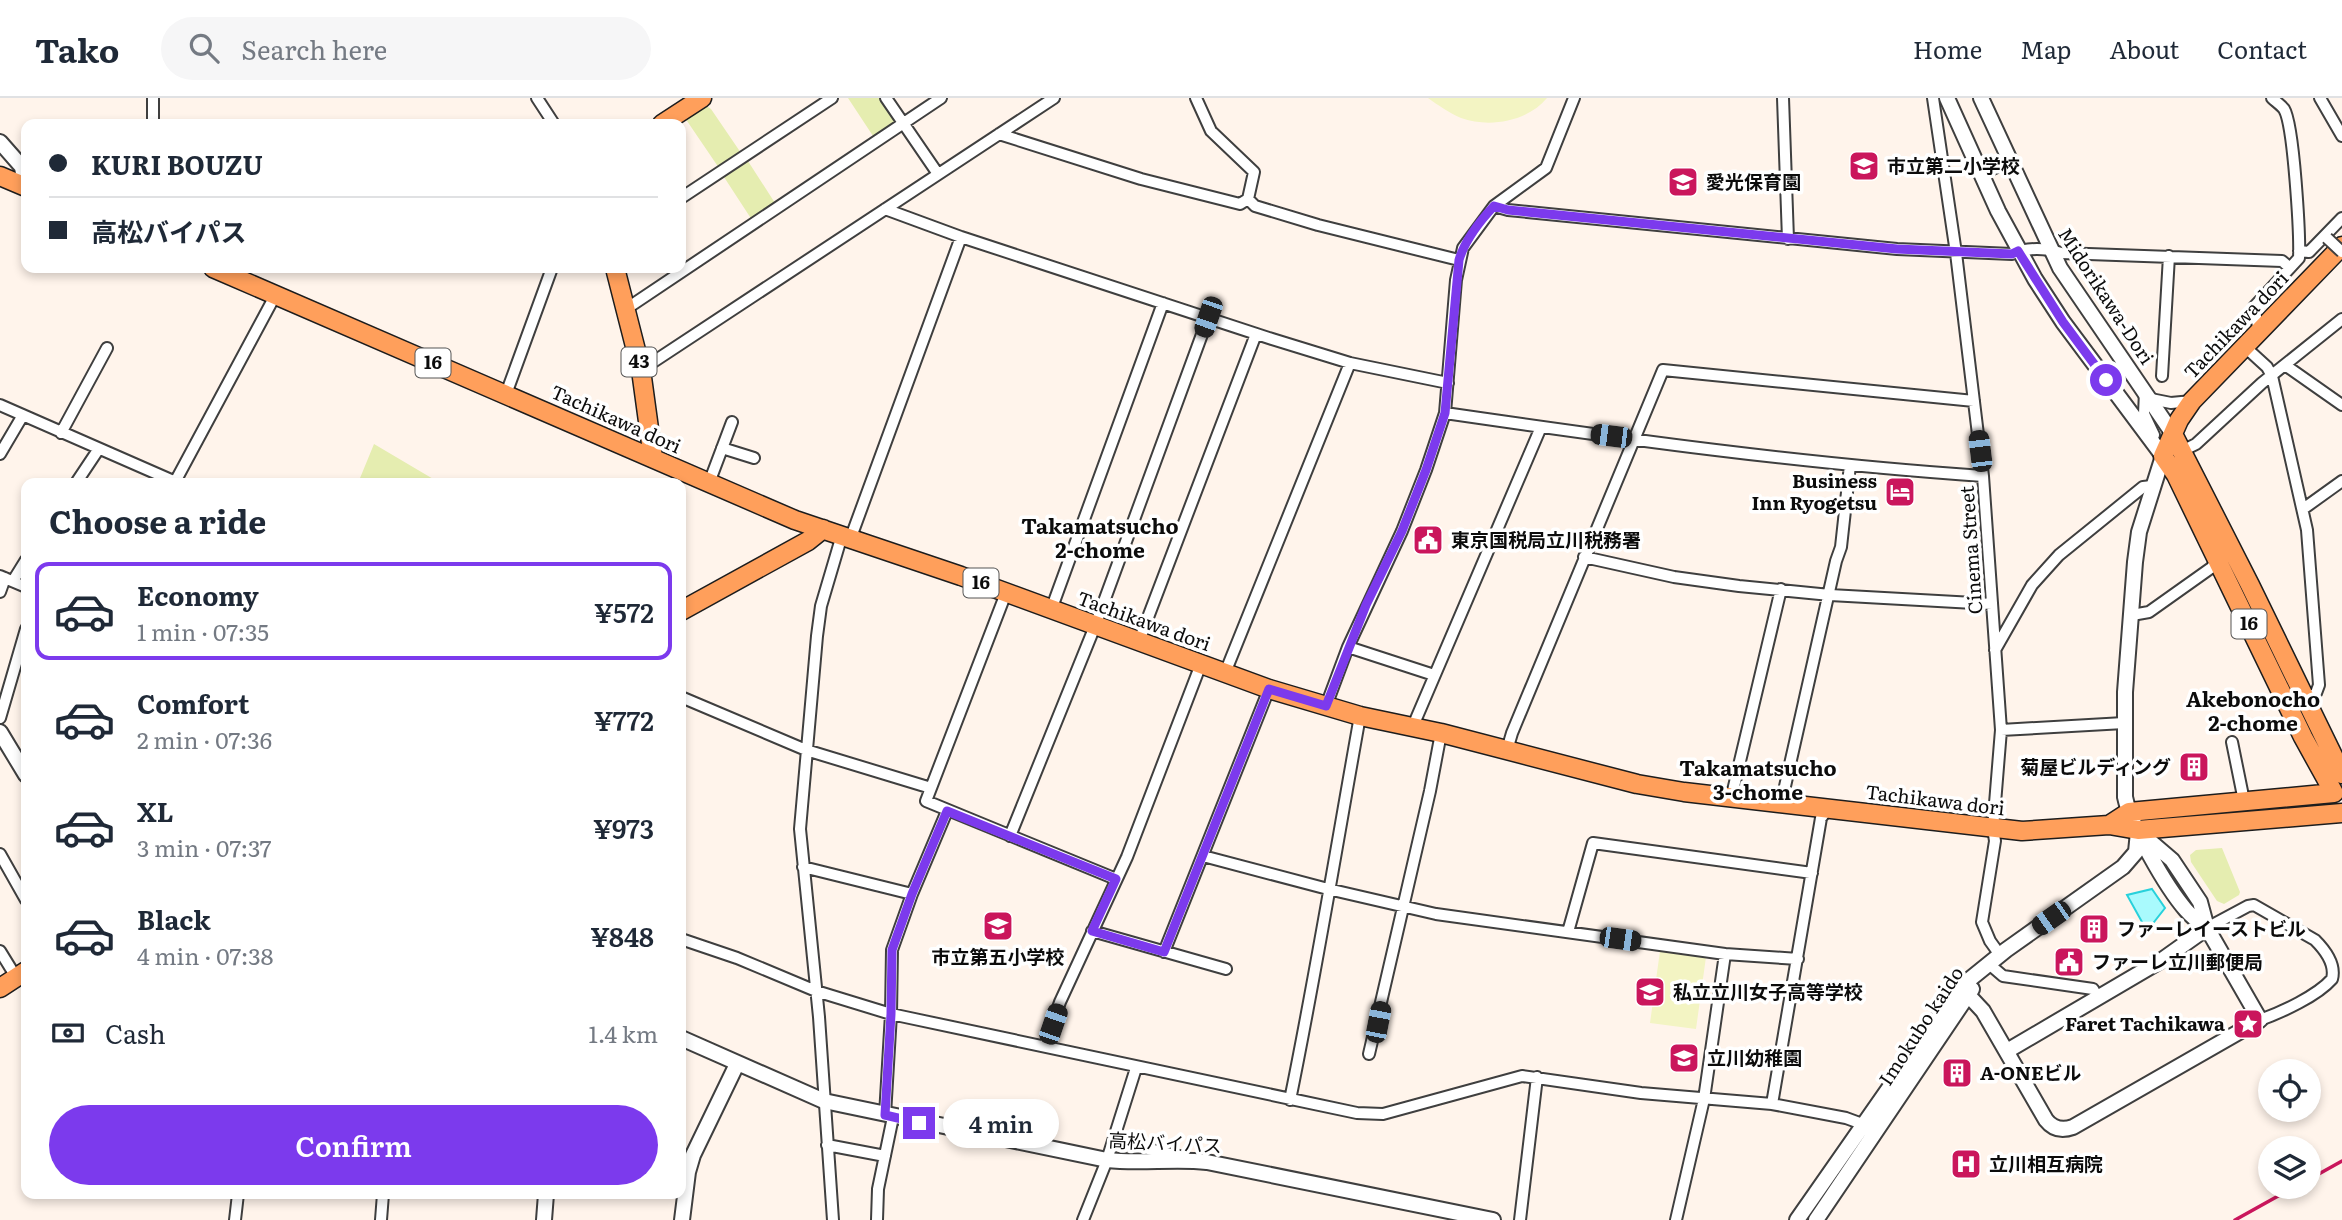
<!DOCTYPE html>
<meta charset="utf-8">
<style>
body{margin:0;font-family:Literata,"Noto Sans JP",serif;background:#f6f6f7;color:#1f2937;height:100vh;display:flex;flex-direction:column;font-size:26px;white-space:nowrap}
*{box-sizing:border-box;margin:0}
p{font-size:23px;color:#747a83}
.icon{flex:none;width:38px;height:38px;fill:none;stroke:currentColor;stroke-width:2;stroke-linecap:round;stroke-linejoin:round}
.map{position:relative;flex:1;overflow:hidden}
.side{position:absolute;left:21px;top:380px;width:665px;height:721px;display:flex;flex-direction:column;background:#fff;border-radius:14px;box-shadow:0 4px 10px #0003}
.side>*{flex:none}
.banner{position:absolute;left:21px;top:21px;width:665px;height:154px;border-radius:14px;box-shadow:0 4px 10px #0003;display:grid;align-content:center;height:154px;padding:0 28px;background:#fff}
.tools{position:absolute;left:2258px;top:961px;display:grid;gap:14px}
.tools a{display:grid;place-items:center;width:63px;height:63px;border-radius:50%;background:#fff;box-shadow:0 4px 10px #0003;font-size:35px}
.end{position:absolute;width:32px;height:32px;margin:-16px;border:9px solid #7c3aed;background:#fff;box-shadow:0 0 0 4px #fff}
.from{border-radius:50%}
.bubble{position:absolute;height:49px;border-radius:24px;background:#fff;box-shadow:0 4px 10px #0003;font-size:23px;font-weight:600;line-height:49px;text-align:center}
.car{position:absolute;width:21px;height:42px;margin:-21px -10px;border-radius:9px;box-shadow:0 0 5px 2px #0007;background:linear-gradient(#222 24%,#8ab4d8 0 40%,#222 0 76%,#8ab4d8 0 86%,#222 0)}
.banner b{display:flex;align-items:center;gap:24px;height:66px;font-size:26px}
.banner b+b{border-top:2px solid #e0e1e3}
.banner i{width:18px;height:18px;background:#1f2937}
ul{padding:0;list-style:none}
li{display:flex;align-items:center;gap:21px;height:98px;margin:0 14px 10px;padding:0 14px;border:4px solid transparent;border-radius:14px}
li div{flex:1}
li b{display:block;font-size:26px}
li em{font-style:normal;font-weight:600}
li.on{border-color:#7c3aed}
li>.icon{width:63px;height:63px;stroke-width:1.5}
h2{padding:0 28px;font-size:32px;line-height:84px}
.pay{display:flex;align-items:center;gap:18px;height:77px;padding:0 28px;font-size:26px}
.pay p{margin-inline-start:auto}
.primary-button{display:flex;gap:14px;margin-top:auto;padding:14px 28px}
.primary-button a{flex:1;height:80px;border-radius:42px;background:#7c3aed;color:#fff;font-size:28px;font-weight:600;line-height:80px;text-align:center}
header{display:flex;align-items:center;gap:42px;box-sizing:border-box;height:98px;padding:0 35px;background:#fff;border-bottom:2px solid #e0e1e3}
header strong{font-size:33px}
nav{display:flex;gap:38px;margin-inline-start:auto;font-size:24px}
.search{width:490px;height:63px;background:#f6f6f7;display:flex;align-items:center;gap:18px;box-sizing:border-box;padding:0 24px;border-radius:38px;color:#747a83;font-size:26px}
.map>svg:first-child{display:block}
</style>
<header>
<strong>Tako</strong>
<div class="search"><svg class="icon" aria-label="search" viewBox="0 0 24 24"><circle cx="10" cy="10" r="6"/><path d="M15 15l6 6"/></svg>Search here</div>
<nav><a>Home</a><a>Map</a><a>About</a><a>Contact</a></nav>
</header>
<div class="map">
<svg width="2342" height="1122" viewBox="0 0 2342 1122">
<rect width="100%" height="100%" fill="#fff4eb"/>
<!-- green -->
<path fill="#e5edb0" d="M848 0H884L900 25 875 41Z
M705 7 711 11 741 55 719 70 685 20Z
M746 60 775 105 752 122 722 76Z
M374 346 440 385H358Z
M2222 750 2240 794 2239 797 2224 806 2217 803 2191 764 2190 757 2196 752Z"/>
<!-- pitch -->
<path fill="#f3f4c3" d="M1428 0H1547C1527 24 1489 30 1461 20 1449 15 1438 7 1428 0Z
M1660 853 1706 859 1696 931 1650 925Z"/>
<!-- water -->
<path fill="#a9fafd" stroke="#28d1db" stroke-width="2" d="M2152 791 2165 810 2147 833 2127 797Z"/>
<g fill="none" stroke-linecap="round" stroke-linejoin="round">
<!-- minor casing -->
<g stroke="#3f3f3f" stroke-width="14">
<path id="minor" d="M153 0V26
M537 0 554 26
M886 0 938 76
M1783 0 1788 141
M1933 0 1956 155 1983 378 2001 632 1993 730 1995 743 1982 824 1990 843 2000 857
M2320 0 2342 38
M999 36 1141 81 1240 106 1248 101 1254 74 1211 33 1196 0
M1982 76 2010 63
M681 100 832 0
M1248 101 1255 108 1318 127 1459 162
M1494 108 1508 112 1897 151 2012 156C2027 149 2047 150 2061 155L2282 163 2290 170
M885 111 961 139 1272 241 1350 265 1448 285
M2299 153 2309 154 2342 120
M626 211 941 0
M2259 233 2254 209 2299 160C2300 138 2294 27 2284 11 2281 7 2275 3 2272 0
M2244 248 2267 269 2272 278 2307 432 2319 587 2316 595 2306 602
M2285 267 2342 307
M641 272 1054 0
M2162 278 2169 158
M2145 293 2144 316 2154 337
M506 296 552 170
M2151 301 2171 305 2192 303
M0 307 178 385
M1445 315C1624 341 1803 366 1983 378
M61 335 107 250
M722 350 754 360
M2182 353 2196 346 2262 285 2342 221
M0 356 23 317
M175 384 276 196
M76 385 98 352
M709 385 732 324
M2303 411 2342 383
M851 439 961 139
M1584 459 1674 479 1739 488 1830 497 1992 506
M0 478 26 489
M13 483 26 462
M0 494 5 480
M1006 495 926 703 1116 781
M1051 512 1163 205
M2132 517 2149 514 2211 470 2219 461
M1139 543 1256 236
M1348 549 1434 577
M1995 552 2032 487 2059 457 2143 389 2152 388
M1225 575 1350 265
M681 599 806 652 931 690
M1326 608 1348 549 1402 433 1426 372 1445 315 1456 182 1463 150 1494 108 1546 70 1574 0
M0 620 26 531
M1413 628 1541 329
M2001 632 2124 625
M2232 644 2244 703
M1507 652 1512 635 1663 272 1974 303
M1731 701 1781 491
M1781 706 1836 463 1841 449 1850 367
M1010 738 1095 528 1208 220
M0 756 26 802
M1203 758 1328 791 1436 816 1725 856 1798 861
M803 769 912 796
M2207 830 2248 808 2254 807 2315 842C2325 852 2336 866 2332 881 2317 898 2282 914 2260 922
M1092 833 1226 871
M1568 834 1593 745 1812 775
M681 841 737 860 816 893 891 916 1357 1015 1383 1016 1522 978 1641 995 1772 1006 1846 1020 1865 1027
M0 853 16 879
M1164 854 1269 591
M1989 866 2003 878 2093 891 2098 900
M1045 948 1060 904 1127 759 1201 566
M1369 956 1430 693 1441 635
M1290 1002C1316 875 1337 746 1360 618
M1772 1006 1821 720 1828 711
M885 1017 891 916 892 852 912 796 947 713
M1113 1043 1184 1059
M827 1047 885 1058
M235 1122 238 1096
M381 1122 383 1096
M833 1122 819 919 800 731 817 538 821 508 842 437
M877 1122 878 1091 893 1019
M1083 1122 1107 1062 1136 970
M1520 1122 1537 979
M1676 1122 1704 1001 1725 856"/>
</g>
<!-- tertiary casing -->
<g stroke="#3f3f3f" stroke-width="18">
<path id="tertiary" d="M1947 0 1998 113 2035 181 2063 224 2163 358 2139 434 2135 464 2125 594V699C2131 728 2166 789 2186 812 2192 819 2200 825 2207 830
M1981 0 2060 170 2173 336
M0 44 22 69 25 89
M0 634 26 677
M1969 898 1983 913 2046 1022C2053 1031 2062 1033 2073 1029L2260 922 2207 830 2200 804 2172 762 2144 738
M681 940 824 1003 1107 1062C1141 1066 1174 1060 1207 1064L1493 1122
M2007 953 2162 862 2207 830
M544 1122 546 1096
M682 1122 688 1074 693 1057 737 966
M1797 1122 1959 890 2006 852 2123 769 2136 754 2138 734
M1816 1122 1972 891"/>
</g>
<!-- primary casing -->
<g stroke="#1d1d1d" stroke-width="21">
<path id="primary" d="M662 26 702 0
M0 78 26 89
M213 170 795 422 961 478 1269 591 1360 618 1441 635 1637 686 1684 694 2022 733 2109 727 2138 732 2342 715
M615 170 641 272 653 360
M2173 336 2250 487 2342 676
M681 513 808 443 823 431
M2109 727 2129 714 2334 695 2303 639 2176 377 2163 358 2179 322 2192 303 2342 148
M0 890 26 873"/>
</g>
<!-- minor -->
<use href="#minor" stroke="#fff" stroke-width="10"/>
<!-- tertiary -->
<use href="#tertiary" stroke="#fff" stroke-width="14"/>
<!-- primary -->
<use href="#primary" stroke="#ff9f5b" stroke-width="18"/>
<!-- rail -->
<path stroke="#ca165c" stroke-width="3.5" d="M2308 1082 2342 1063
M2235 1122 2296 1088"/>
<!-- minor-bridge casing -->
<g stroke="#3f3f3f" stroke-width="14" stroke-linecap="butt">
<path id="minor-bridge" d="M2327 140 2342 154"/>
</g>
<!-- minor-bridge -->
<use href="#minor-bridge" stroke="#fff" stroke-width="10"/>
</g>
<g fill="none" stroke-linecap="round" stroke-linejoin="round">
<!-- route -->
<path stroke="#7c3aed" stroke-width="9" d="M919 1025 885 1017 891 916 892 852 912 796 947 713 1116 781 1092 833 1164 854 1269 591 1326 608 1366 507 1402 433 1426 372 1445 315 1459 162C1465 142 1479 124 1494 108L1508 112 1897 151 2012 156 2018 153 2063 224 2106 282"/>
</g>
<!-- icons -->
<defs>
<g id="school-square" transform="scale(1.575)"><rect x="-9" y="-9" width="18" height="18" rx="4" fill="#ca165c" stroke="#fff"/><path d="M0-5L7-2L0 1L-7-2ZM-4 1L0 2.5L4 1V4Q0 6-4 4Z" fill="#fff"/></g>
<g id="hotel-square" transform="scale(1.575)"><rect x="-9" y="-9" width="18" height="18" rx="4" fill="#ca165c" stroke="#fff"/><path d="M-6-4.5h1.5V1H6V5H4.5V3h-9V5H-6ZM-4 0a1.8 1.8 0 1 1 3.6 0ZM.5 0V-2.5h3Q6-2.5 6 0Z" fill="#fff"/></g>
<g id="civic-square" transform="scale(1.575)"><rect x="-9" y="-9" width="18" height="18" rx="4" fill="#ca165c" stroke="#fff"/><path d="M-.6-6.5H3V-4.5H.6V-3L4-1V1h2V6H-6V1h2V-1L-.6-3ZM-1.2 2.5V6h2.4V2.5Z" fill="#fff"/></g>
<g id="building-square" transform="scale(1.575)"><rect x="-9" y="-9" width="18" height="18" rx="4" fill="#ca165c" stroke="#fff"/><path d="M-4-6H4V6H1V3H-1V6H-4ZM-2.5-4.3h1.7v1.8h-1.7ZM.8-4.3h1.7v1.8H.8ZM-2.5-1h1.7V.8h-1.7ZM.8-1h1.7V.8H.8Z" fill="#fff"/></g>
<g id="sight-square" transform="scale(1.575)"><rect x="-9" y="-9" width="18" height="18" rx="4" fill="#ca165c" stroke="#fff"/><path d="M0-6L1.8-2.2L6-1.7L2.9 1.2L3.7 5.4L0 3.3L-3.7 5.4L-2.9 1.2L-6-1.7L-1.8-2.2Z" fill="#fff"/></g>
<g id="hospital-square" transform="scale(1.575)"><rect x="-9" y="-9" width="18" height="18" rx="4" fill="#ca165c" stroke="#fff"/><path d="M-5-5h3v3.5h4V-5h3V5h-3V1.5h-4V5h-3Z" fill="#fff"/></g>
</defs>
<g fill-rule="evenodd">
<use href="#school-square" x="1864" y="68"/>
<use href="#school-square" x="1683" y="84"/>
<use href="#hotel-square" x="1900" y="394"/>
<use href="#civic-square" x="1428" y="442"/>
<use href="#building-square" x="2194" y="669"/>
<use href="#school-square" x="998" y="828"/>
<use href="#building-square" x="2094" y="831"/>
<use href="#civic-square" x="2069" y="864"/>
<use href="#school-square" x="1650" y="894"/>
<use href="#sight-square" x="2248" y="926"/>
<use href="#school-square" x="1684" y="960"/>
<use href="#building-square" x="1957" y="975"/>
<use href="#hospital-square" x="1966" y="1066"/>
</g>
<g text-anchor="middle" stroke-width="7" stroke-linejoin="round" paint-order="stroke">
<!-- shield labels -->
<g fill="#fff" stroke="#555" stroke-width="2">
<rect x="621.5" y="249.5" width="35" height="29" rx="5"/>
<rect x="415.5" y="250.5" width="35" height="29" rx="5"/>
<rect x="963.5" y="470.5" width="35" height="29" rx="5"/>
<rect x="2231.5" y="511.5" width="35" height="29" rx="5"/>
</g>
<g font-size="18" font-weight="bold" fill="#0c0c0c">
<text x="639" y="270">43</text>
<text x="433" y="271">16</text>
<text x="981" y="491">16</text>
<text x="2249" y="532">16</text>
</g>
<!-- poi labels -->
<g font-size="19" font-weight="bold" fill="#0c0c0c" stroke="#fff" text-anchor="start">
<text x="1887" y="75">市立第二小学校</text>
<text x="1706" y="91">愛光保育園</text>
<text x="1877" y="390" text-anchor="end">Business<tspan x="1877" dy="22">Inn Ryogetsu</tspan></text>
<text x="1451" y="449">東京国税局立川税務署</text>
<text x="2171" y="676" text-anchor="end">菊屋ビルディング</text>
<text x="2117" y="838">ファーレイーストビル</text>
<text x="998" y="866" text-anchor="middle">市立第五小学校</text>
<text x="2092" y="871">ファーレ立川郵便局</text>
<text x="1673" y="901">私立立川女子高等学校</text>
<text x="2225" y="933" text-anchor="end">Faret Tachikawa</text>
<text x="1707" y="967">立川幼稚園</text>
<text x="1980" y="982">A-ONEビル</text>
<text x="1989" y="1073">立川相互病院</text>
</g>
<!-- street labels -->
<g font-size="19" fill="#0c0c0c" stroke="#fff">
<text transform="translate(2106 198) rotate(57)" y="7">Midorikawa-Dori</text>
<text transform="translate(2236 227) rotate(-46)" y="7">Tachikawa dori</text>
<text transform="translate(616 321) rotate(24)" y="7">Tachikawa dori</text>
<text transform="translate(1971 452) rotate(-94)" y="7">Cinema Street</text>
<text transform="translate(1144 523) rotate(20)" y="7">Tachikawa dori</text>
<text transform="translate(1935 702) rotate(7)" y="7">Tachikawa dori</text>
<text transform="translate(1921 928) rotate(-57)" y="7">Imokubo kaido</text>
<text transform="translate(1165 1045) rotate(3)" y="7">高松バイパス</text>
</g>
<!-- neighbourhood labels -->
<g font-size="21" font-weight="bold" fill="#0c0c0c" stroke="#fff">
<text x="1100" y="436">Takamatsucho<tspan x="1100" dy="24">2-chome</tspan></text>
<text x="2253" y="609">Akebonocho<tspan x="2253" dy="24">2-chome</tspan></text>
<text x="1758" y="678">Takamatsucho<tspan x="1758" dy="24">3-chome</tspan></text>
</g>
</g>
</svg>
<div class="tools">
<a><svg class="icon" aria-label="locate" viewBox="0 0 24 24"><circle cx="12" cy="12" r="6"/><path d="M12 2v4M12 18v4M2 12h4M18 12h4"/></svg></a>
<a><svg class="icon" aria-label="layers" viewBox="0 0 24 24"><path d="M12 4l9 5-9 5-9-5zM3 14l9 5 9-5"/></svg></a>
</div>
<i class="end from" style="left:2106px;top:282px"></i>
<i class="end" style="left:919px;top:1025px"></i>
<div class="bubble" style="left:943px;top:1001px;width:116px">4 min</div>
<i class="car" style="left:1208px;top:219px;rotate:199deg"></i>
<i class="car" style="left:1611px;top:338px;rotate:277deg"></i>
<i class="car" style="left:1980px;top:353px;rotate:353deg"></i>
<i class="car" style="left:2051px;top:820px;rotate:235deg"></i>
<i class="car" style="left:1620px;top:841px;rotate:98deg"></i>
<i class="car" style="left:1378px;top:924px;rotate:11deg"></i>
<i class="car" style="left:1053px;top:926px;rotate:19deg"></i>
<div class="banner">
<b><i class="from"></i>KURI BOUZU</b>
<b><i></i>高松バイパス</b>
</div>
<section class="side">
<h2>Choose a ride</h2>
<ul>
<li class="on"><svg class="icon" aria-label="car" viewBox="0 0 24 24"><path d="M5 17H2v-5l4-1 3-4h7l3 4 3 1v5h-3M9 17h6M6 11h13"/><circle cx="7" cy="17" r="2"/><circle cx="17" cy="17" r="2"/></svg><div><b>Economy</b><p>1 min · 07:35</p></div><em>¥572</em></li>
<li><svg class="icon" aria-label="car" viewBox="0 0 24 24"><path d="M5 17H2v-5l4-1 3-4h7l3 4 3 1v5h-3M9 17h6M6 11h13"/><circle cx="7" cy="17" r="2"/><circle cx="17" cy="17" r="2"/></svg><div><b>Comfort</b><p>2 min · 07:36</p></div><em>¥772</em></li>
<li><svg class="icon" aria-label="car" viewBox="0 0 24 24"><path d="M5 17H2v-5l4-1 3-4h7l3 4 3 1v5h-3M9 17h6M6 11h13"/><circle cx="7" cy="17" r="2"/><circle cx="17" cy="17" r="2"/></svg><div><b>XL</b><p>3 min · 07:37</p></div><em>¥973</em></li>
<li><svg class="icon" aria-label="car" viewBox="0 0 24 24"><path d="M5 17H2v-5l4-1 3-4h7l3 4 3 1v5h-3M9 17h6M6 11h13"/><circle cx="7" cy="17" r="2"/><circle cx="17" cy="17" r="2"/></svg><div><b>Black</b><p>4 min · 07:38</p></div><em>¥848</em></li>
</ul>
<div class="pay"><svg class="icon" aria-label="cash" viewBox="0 0 24 24"><path d="M3 7h18v10H3z"/><circle cx="12" cy="12" r="2"/></svg>Cash<p>1.4 km</p></div>
<div class="primary-button"><a>Confirm</a></div>
</section>
</div>
